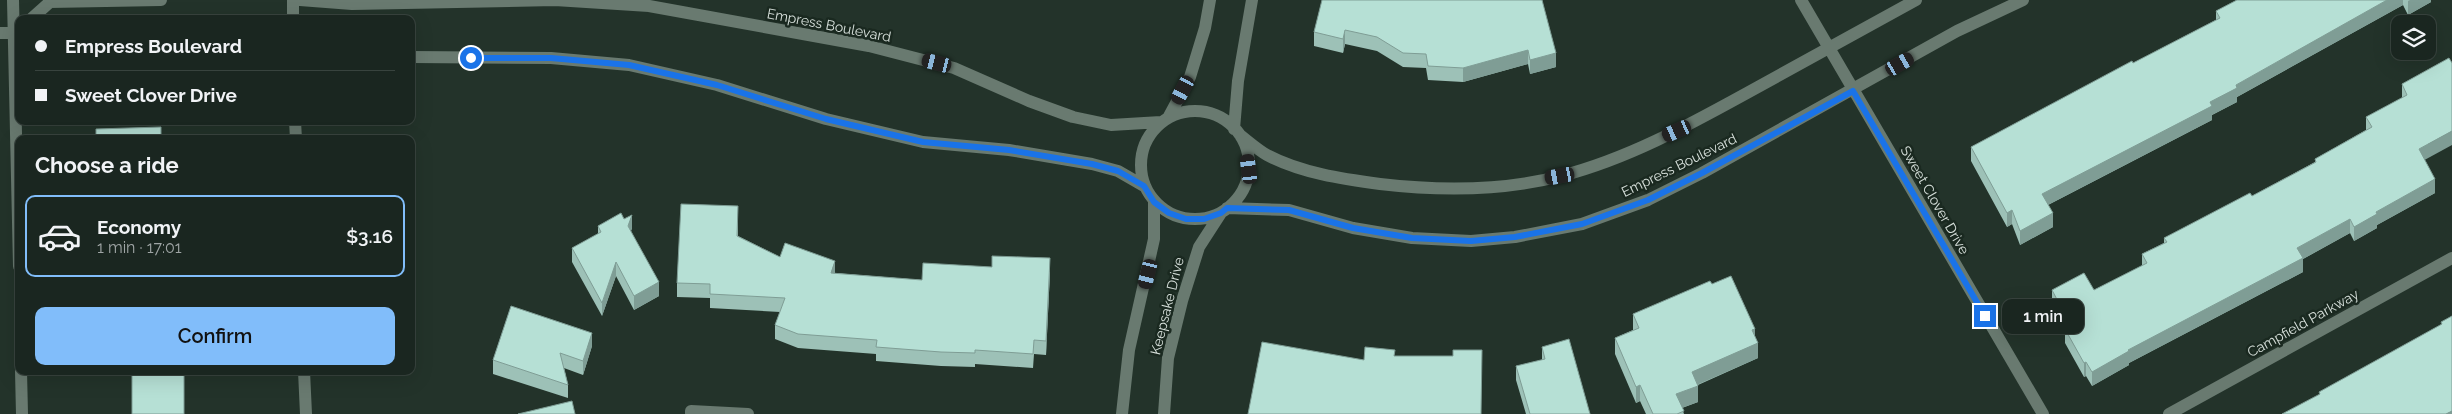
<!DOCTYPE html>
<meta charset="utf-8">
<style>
body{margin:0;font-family:Raleway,sans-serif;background:#232e29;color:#f1f3f6;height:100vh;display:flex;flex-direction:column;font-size:19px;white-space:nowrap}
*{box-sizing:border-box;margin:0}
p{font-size:16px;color:#9fa5a5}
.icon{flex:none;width:28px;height:28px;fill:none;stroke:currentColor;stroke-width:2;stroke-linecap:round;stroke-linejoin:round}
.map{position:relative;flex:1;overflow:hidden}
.details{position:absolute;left:15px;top:135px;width:400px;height:240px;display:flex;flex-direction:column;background:#1a2620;border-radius:10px;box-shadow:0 5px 20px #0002,0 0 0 1px #38433e}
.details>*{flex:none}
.hud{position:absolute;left:15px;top:15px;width:400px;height:110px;border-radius:10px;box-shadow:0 5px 20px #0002,0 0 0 1px #38433e;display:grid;align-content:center;height:110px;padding:0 20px;background:#1a2620}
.buttons{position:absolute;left:2391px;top:15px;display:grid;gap:10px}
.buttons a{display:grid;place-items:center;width:45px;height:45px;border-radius:10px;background:#1a2620;box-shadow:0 5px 20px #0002,0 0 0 1px #38433e;font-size:25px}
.end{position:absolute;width:22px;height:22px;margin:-11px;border:6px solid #1a73e8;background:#fff;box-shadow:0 0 0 2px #fff}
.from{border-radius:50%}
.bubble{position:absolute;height:35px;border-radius:10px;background:#1a2620;box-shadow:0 5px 20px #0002,0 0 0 1px #38433e;font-size:16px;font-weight:600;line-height:35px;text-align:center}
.car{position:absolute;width:15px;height:30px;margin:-15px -8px;border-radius:6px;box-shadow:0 0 4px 1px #0007;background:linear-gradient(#222 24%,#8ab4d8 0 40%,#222 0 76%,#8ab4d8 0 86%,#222 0)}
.hud b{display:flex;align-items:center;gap:18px;height:48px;font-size:19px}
.hud b+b{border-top:1px solid #38433e}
.hud i{width:12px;height:12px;background:#f1f3f6}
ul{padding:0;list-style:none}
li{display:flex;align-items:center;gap:15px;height:82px;margin:0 10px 8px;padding:0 10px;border:2px solid transparent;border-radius:10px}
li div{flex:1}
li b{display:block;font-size:19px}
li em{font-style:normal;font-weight:600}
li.current{border-color:#81bdfa}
li>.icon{width:45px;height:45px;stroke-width:1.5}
h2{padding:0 20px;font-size:22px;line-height:60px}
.primary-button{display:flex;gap:10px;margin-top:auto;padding:10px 20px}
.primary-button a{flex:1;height:58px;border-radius:10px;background:#81bdfa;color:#111;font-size:20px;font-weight:600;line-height:58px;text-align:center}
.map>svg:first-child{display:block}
</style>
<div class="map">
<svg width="2452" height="414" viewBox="0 0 2452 414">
<rect width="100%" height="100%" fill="#23332a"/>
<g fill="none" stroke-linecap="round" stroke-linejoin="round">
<!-- minor -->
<path stroke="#697a70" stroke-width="12" d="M13 0 19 266
M300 0 352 4 555 0 649 6 869 46 954 68 1029 101 1073 117 1111 125 1161 122
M1801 0 2043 414
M31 19 50 2 161 0
M0 33H14L19 29
M411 57 551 58 629 65 717 85 826 119 923 142 1009 150 1092 164 1118 171 1144 186
M1141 165a54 54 0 1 1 108 0a54 54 0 1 1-108 0Z
M1168 118 1190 77 1205 28 1210 0
M1234 129 1238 81 1252 0
M1240 135C1249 142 1258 150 1267 155 1301 173 1343 179 1380 184 1440 191 1503 191 1561 176 1627 159 1687 126 1747 93 1803 62 1859 31 1916 0
M1227 208 1289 210 1353 228 1412 238 1471 241 1515 237 1582 224 1648 200 1702 173 1957 31 2023 0
M21 371 22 414
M691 414V411L748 414
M1122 414 1129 350 1154 239V202
M1164 414 1168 358 1182 301 1199 247 1221 213
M2169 414 2452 258"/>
<!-- tertiary -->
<path stroke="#697a70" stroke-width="12" d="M293 0V19
M295 121 296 139
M304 371 306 414"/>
</g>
<!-- wall -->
<path fill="#9dc1b7" d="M1542 0 1556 67 1530 74 1528 64 1463 82 1428 80 1426 68 1403 67 1377 51 1345 44 1343 53 1314 46V32Z
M2237 0H2431V2L2408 15 2403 5 2237 97V102L2212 115V120L2048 205 2053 227 2020 245 2012 224 2007 227 1971 161V147L2216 20V11Z
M2449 58 2424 160 2435 193 2377 225V228L2354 241 2350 233 2303 259V272L2129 363V365L2092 386 2086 376 2084 377 2065 343V329L2052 304V290H2094L2142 266V254L2164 243V238L2252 196 2315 162V159L2366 130V117L2402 98V84Z
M624 219 632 228 631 231 659 296 634 310 616 276 602 316 572 262V248L598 234V226Z
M738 220V236L780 257 835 273 922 280 1050 272 1046 355 1034 354 1033 368 975 364V367L941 366 876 361V354L798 348 775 339V325L780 312 710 308V298L677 297V283Z
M1712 284 1755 336 1758 358 1698 385V402L1682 408 1684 414H1646L1640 401 1636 403 1615 354V338L1633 330V314Z
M592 346 583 375 564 368 568 385V398L493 374V360Z
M1542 347 1590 414H1526L1516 380V366L1542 360Z"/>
<!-- shaded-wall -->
<path fill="#7f9d95" d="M2387 0H2403V5L2237 97V102L2212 115V120L2042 208V194L2210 102 2236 85Z
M2410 0H2431V2L2408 15V1Z
M1345 30V44L1343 53V39Z
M1528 50V64L1463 82V68Z
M1556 53V67L1530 74V60Z
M2452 131V145L2419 163V149Z
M2435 179V193L2377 225V228L2354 241V227L2376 212Z
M2012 210V224L2007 227V213Z
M2053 213V227L2020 245V231Z
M632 215V228L628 240V226Z
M2350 219V233L2303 259V272L2129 363V365L2092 386V372L2297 248Z
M1050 258V272L1046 355V341Z
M835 261V275L831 273Z
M616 262V276L602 316V303Z
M659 282V296L634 310V296Z
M1755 329V344L1758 343V358L1692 387V372L1752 330Z
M592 333V346L583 375V361Z
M2086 362V376L2084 377V363Z
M1640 385V401L1636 403V387Z
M1698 386V402L1676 410V394Z
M2452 411V414H2446Z"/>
<!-- building -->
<path fill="#b6e0d5" stroke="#7f9d95" d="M1322 0H1542L1556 53 1530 60 1528 50 1463 68 1428 66 1426 54 1403 53 1377 37 1345 30 1343 39 1314 32Z
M2237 0H2387L2236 85 2237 88 2210 102 2212 106 2042 194 2053 213 2020 231 2012 210 2007 213 1971 147 2132 61 2133 63 2220 18 2216 11Z
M2449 58 2452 63V131L2419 149 2435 179 2376 212 2377 214 2354 227 2350 219 2297 248 2303 258 2128 350 2129 351 2092 372 2086 362 2084 363 2065 329 2071 326 2052 290 2084 273 2094 290 2147 263 2142 254 2167 242 2164 238 2250 193 2252 196 2316 162 2315 159 2372 127 2366 117 2407 95 2402 84Z
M161 127V139H96V129Z
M681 204 738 206 737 236 780 257 785 243 835 261 831 273 922 280 923 263 992 267V256L1050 258 1046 341 1034 340 1033 354 975 350V353L941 352 876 347 877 340 798 334 775 325 785 298 710 294V284L677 283Z
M621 213 624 219 632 215 628 226 659 282 634 296 616 262 602 303 572 248 601 232 598 226Z
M1731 276 1755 329 1752 330 1758 343 1692 372 1698 386 1676 394 1684 411 1677 414H1653L1640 385 1636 387 1615 338 1639 328 1633 314 1710 281 1712 284Z
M511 306 592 333 583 361 560 353 568 385 493 360Z
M2452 316V411L2446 414H2282L2320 394 2319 392 2442 324 2441 322Z
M1569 339 1590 414H1530L1516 366 1545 359 1542 347Z
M1262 342 1364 360 1365 347 1395 350 1394 356H1453V350H1482L1481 414H1248Z
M132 371H184V414H132Z
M572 401 575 414H518Z"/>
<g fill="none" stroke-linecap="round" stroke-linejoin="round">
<!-- route -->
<path stroke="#1a73e8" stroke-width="6" d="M471 58H551L629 65 717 85 826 119 923 142 1009 150 1092 164 1118 171 1144 186 1154 202 1169 213 1186 219H1204L1221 213 1227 208 1289 210 1353 228 1412 238 1471 241 1515 237 1582 224 1648 200 1702 173 1853 91 1985 316"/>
</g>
<g text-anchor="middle" stroke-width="5" stroke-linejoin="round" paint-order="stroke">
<!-- street labels -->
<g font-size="14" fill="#d8e1dc" stroke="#1a2920">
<text transform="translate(829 25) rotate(11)" y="5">Empress Boulevard</text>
<text transform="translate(1679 165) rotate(-26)" y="5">Empress Boulevard</text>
<text transform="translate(1935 200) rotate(60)" y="5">Sweet Clover Drive</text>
<text transform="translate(1167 306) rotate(-76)" y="5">Keepsake Drive</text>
<text transform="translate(2303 323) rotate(-29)" y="5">Campfield Parkway</text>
</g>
</g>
</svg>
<div class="buttons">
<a><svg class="icon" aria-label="layers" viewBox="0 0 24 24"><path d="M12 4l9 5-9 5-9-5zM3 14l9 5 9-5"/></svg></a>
</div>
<i class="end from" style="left:471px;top:58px"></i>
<i class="end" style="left:1985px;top:316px"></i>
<div class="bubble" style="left:2002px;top:299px;width:82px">1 min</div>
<i class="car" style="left:937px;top:63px;rotate:284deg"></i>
<i class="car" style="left:1900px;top:64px;rotate:60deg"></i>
<i class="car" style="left:1183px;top:90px;rotate:208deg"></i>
<i class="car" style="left:1677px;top:131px;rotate:246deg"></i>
<i class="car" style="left:1249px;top:169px;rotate:353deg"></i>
<i class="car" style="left:1560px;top:176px;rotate:260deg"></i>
<i class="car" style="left:1148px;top:274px;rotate:194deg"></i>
<div class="hud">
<b><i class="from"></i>Empress Boulevard</b>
<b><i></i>Sweet Clover Drive</b>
</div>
<section class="details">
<h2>Choose a ride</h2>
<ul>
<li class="current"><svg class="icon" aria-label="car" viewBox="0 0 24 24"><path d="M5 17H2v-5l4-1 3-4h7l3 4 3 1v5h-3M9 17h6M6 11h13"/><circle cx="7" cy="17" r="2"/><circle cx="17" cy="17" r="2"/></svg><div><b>Economy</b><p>1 min · 17:01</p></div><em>$3.16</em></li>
</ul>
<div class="primary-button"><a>Confirm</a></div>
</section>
</div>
